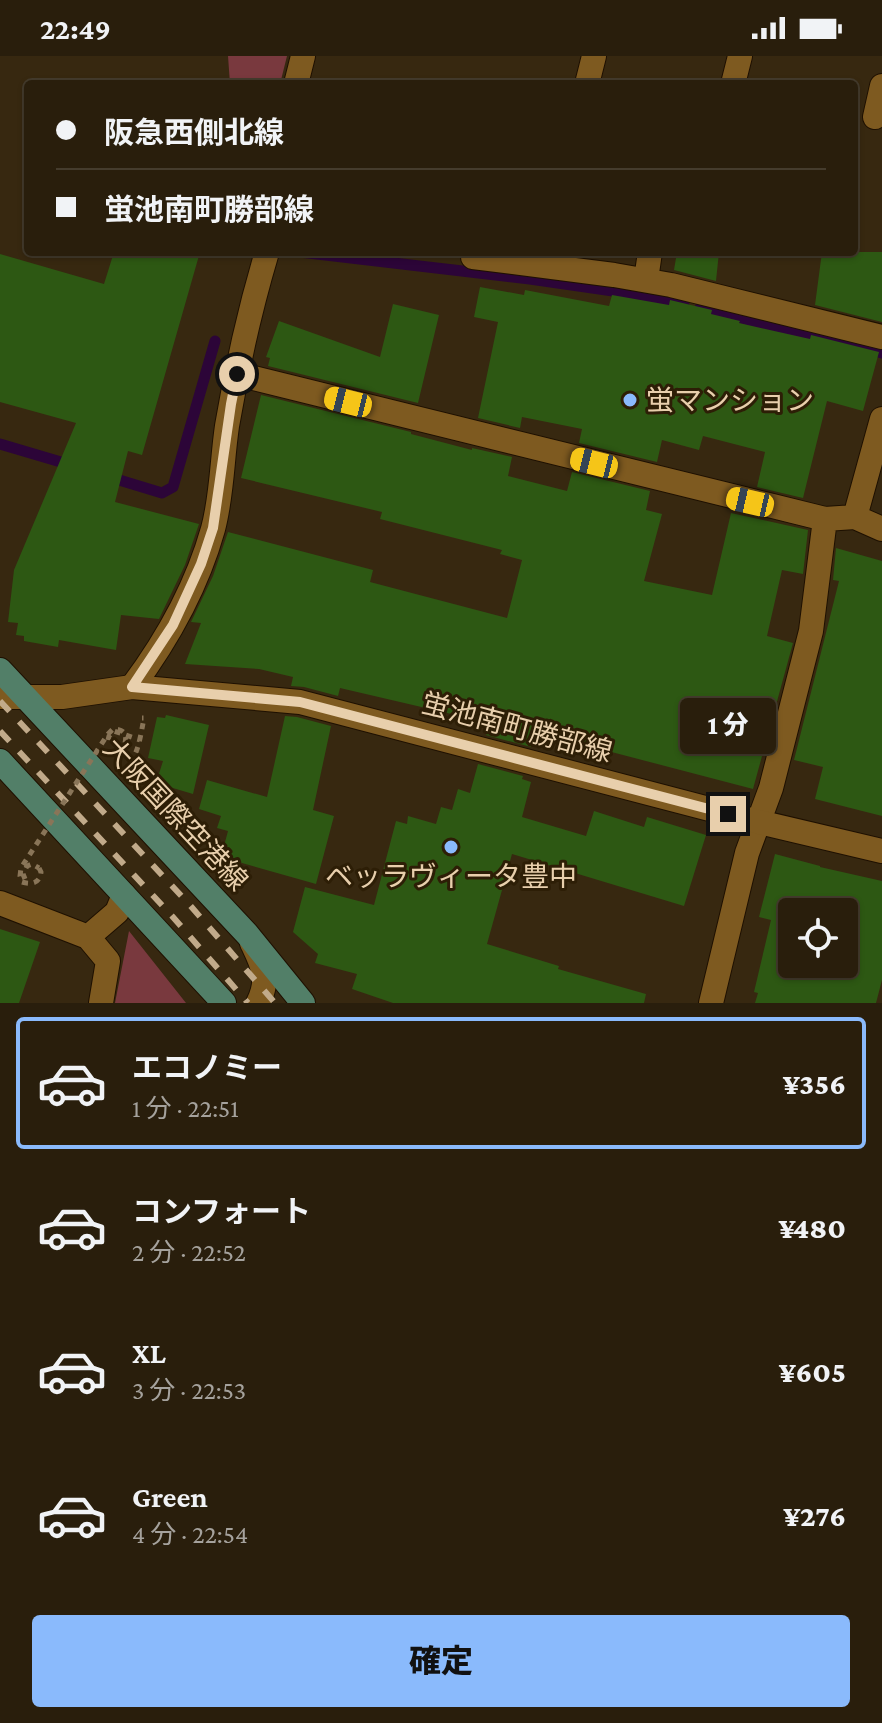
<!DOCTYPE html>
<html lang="ja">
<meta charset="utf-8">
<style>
body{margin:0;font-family:"Crimson Pro","Noto Sans JP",serif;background:#312715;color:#f1f3f6;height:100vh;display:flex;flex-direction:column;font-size:30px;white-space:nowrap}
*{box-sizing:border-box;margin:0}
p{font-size:26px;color:#a5a29d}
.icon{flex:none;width:44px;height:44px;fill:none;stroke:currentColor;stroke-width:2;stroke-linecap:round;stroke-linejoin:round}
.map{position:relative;height:947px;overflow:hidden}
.panel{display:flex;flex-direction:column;background:#291e0c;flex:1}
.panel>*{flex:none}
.guide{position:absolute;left:24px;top:24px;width:834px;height:176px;border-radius:8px;box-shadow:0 2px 6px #0004,0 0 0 2px #453c2d;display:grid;align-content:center;height:176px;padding:0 32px;background:#291e0c}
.tools{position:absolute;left:778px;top:842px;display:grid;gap:16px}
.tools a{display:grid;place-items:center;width:80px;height:80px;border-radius:8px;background:#291e0c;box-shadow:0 2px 6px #0004,0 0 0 2px #453c2d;font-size:40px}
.end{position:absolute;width:36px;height:36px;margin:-18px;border:10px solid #e8cfac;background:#111;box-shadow:0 0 0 4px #111}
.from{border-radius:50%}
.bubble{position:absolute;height:56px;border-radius:8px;background:#291e0c;box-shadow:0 2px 6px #0004,0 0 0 2px #453c2d;font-size:26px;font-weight:800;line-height:56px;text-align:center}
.car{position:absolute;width:24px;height:48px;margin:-24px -12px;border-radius:10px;box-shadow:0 0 6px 2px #0007;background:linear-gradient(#f5c518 24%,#345 0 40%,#f5c518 0 76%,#345 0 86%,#f5c518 0)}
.guide b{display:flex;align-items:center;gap:28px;height:76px;font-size:30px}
.guide b+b{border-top:2px solid #453c2d}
.guide i{width:20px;height:20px;background:#f1f3f6}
ul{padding:14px 0 0;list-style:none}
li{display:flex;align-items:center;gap:24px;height:132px;margin:0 16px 12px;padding:0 16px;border:4px solid transparent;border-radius:8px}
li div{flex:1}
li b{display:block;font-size:30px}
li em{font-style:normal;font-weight:800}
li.selected{border-color:#8abafc}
li>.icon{width:72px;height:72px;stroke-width:1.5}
.cta{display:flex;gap:16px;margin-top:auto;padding:16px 32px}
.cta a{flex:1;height:92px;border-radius:8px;background:#8abafc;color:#111;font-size:32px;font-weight:800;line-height:92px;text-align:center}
.status{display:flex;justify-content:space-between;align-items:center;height:56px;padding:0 40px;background:#291e0c;direction:ltr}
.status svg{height:22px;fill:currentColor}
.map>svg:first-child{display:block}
</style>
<div class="status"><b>22:49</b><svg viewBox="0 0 49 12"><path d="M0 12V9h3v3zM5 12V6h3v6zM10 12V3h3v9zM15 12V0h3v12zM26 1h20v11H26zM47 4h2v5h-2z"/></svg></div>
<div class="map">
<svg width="882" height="947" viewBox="0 0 882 947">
<rect width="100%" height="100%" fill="#372810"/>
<!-- green -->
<path fill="#79393e" d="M228 0H287L280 28H230Z
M129 875 186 947H115Z"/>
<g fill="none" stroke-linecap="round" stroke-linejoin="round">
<!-- stream -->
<path stroke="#2c0538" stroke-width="11" d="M300 196 530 223 641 239 684 249
M700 252 882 297
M0 388 71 409
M106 420 162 437 173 431 215 285"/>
</g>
<!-- building -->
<path fill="#2d5813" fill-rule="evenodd" d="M114 196H200L142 399 128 395 115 446 199 468 185 509 159 563 121 559 116 594 59 584 58 591 24 585V580L16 579 18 567 8 566 14 514 76 367 0 346V198L104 228Z
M677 196H719L716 225 674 214Z
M822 196H882V266L815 249Z
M480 231 524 239 525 234 609 250 612 239 669 249 670 244 712 254 711 258 740 265 739 267 810 283 811 279 879 296 863 355 827 345 803 442 757 431 765 396 703 380 699 394 662 384 657 406 579 387 582 373 522 361 520 372 478 362 498 266 474 261Z
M393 248 439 259 418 347 268 310 270 302 266 301 279 265 380 301Z
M261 339 411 376V378L472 394V392L512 401 508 420 567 435 572 416 650 435 646 454 662 458 644 525 712 539 731 457 808 474 803 518 782 514 767 580 793 587 753 733 535 676 531 691 486 679 490 667 340 632 338 640 304 631 291 630 293 621 259 613 185 608 201 567 191 566 213 520 228 476 373 514 370 526 507 562 522 504 500 498 502 494 380 463 382 456 241 422Z
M836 492 882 505V760L815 743 823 711 794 704 839 525 833 524Z
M166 659 209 669 193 738 156 727 163 705 148 702 157 661 165 662Z
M285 660 297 661 331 670 313 754 334 760 316 828 221 801 228 775 217 772 221 760 199 753 207 724 267 741Z
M478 708 523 720 522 723 531 726 522 761 586 780 594 755 644 771 647 761 706 779 684 850 512 798 487 888 559 910 558 913 646 938 644 947H393L352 933 357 918 315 907 318 898 293 876 305 831 374 849 396 765 407 768 408 760 436 768 441 751 452 754 458 733 470 737Z
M775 798 820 810V811L882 825V924L876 947H755L758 937 754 936 771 864 759 861ZM792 856H844V908H792Z
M0 873 40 886 19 947H0Z"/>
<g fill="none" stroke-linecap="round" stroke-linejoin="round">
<!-- street casing -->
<g stroke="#1e1000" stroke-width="26">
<path id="street" d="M296 28 303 0
M587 28 594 0
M733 28 740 0
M875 61 882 30
M474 196 473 201 614 219 671 229 882 281
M646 224 650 196
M237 318 825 463 855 461 882 473
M855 461 882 363
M132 631C167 584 197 530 213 473 222 440 222 404 227 370 237 311 250 253 267 196
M0 847 88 881
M252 887C263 910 270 923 258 947
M101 947 108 905 88 881 117 856 124 839
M711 947 747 797 771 732 811 575 825 463"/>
</g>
<!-- secondary casing -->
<g stroke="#1e1000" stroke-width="26">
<path id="secondary" d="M0 641H62L132 631 300 646 759 766 882 795"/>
</g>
<!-- primary casing -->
<g stroke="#1e1000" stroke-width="26">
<path id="primary" d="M0 614 247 878 303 947
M0 705 224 947"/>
</g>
<!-- path -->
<path stroke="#897558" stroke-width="5" stroke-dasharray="6 6" stroke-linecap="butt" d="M108 684 109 680 114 675 140 684
M130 707C139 695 141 677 144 662H142
M25 823 23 818 27 810 32 808 39 812"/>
<!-- street -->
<use href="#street" stroke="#7e5a20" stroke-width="24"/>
<!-- secondary -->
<use href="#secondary" stroke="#7e5a20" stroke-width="24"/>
<!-- primary -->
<use href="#primary" stroke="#527f68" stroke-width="24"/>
<!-- rail -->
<path stroke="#c1aa8a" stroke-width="6" stroke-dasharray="14 14" stroke-linecap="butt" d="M0 645 188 847 275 947
M0 675 172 860 248 947"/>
<!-- path-bridge -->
<path stroke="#897558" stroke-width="5" stroke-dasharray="6 6" stroke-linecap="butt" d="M39 812 41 816C40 827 32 829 22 826L20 820 21 812 108 678 113 673C125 673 128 679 124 690L118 693 111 692"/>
</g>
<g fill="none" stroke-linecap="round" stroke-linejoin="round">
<!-- route -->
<path stroke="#e8cfac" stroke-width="10" d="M237 318 231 348 213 472 201 508 173 569 132 631 300 646 728 758"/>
</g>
<!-- markers -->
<g fill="#8abafc" stroke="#2d1e06" stroke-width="3">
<circle cx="630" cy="344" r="8"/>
<circle cx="451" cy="791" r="8"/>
</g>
<g text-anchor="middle" stroke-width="6" stroke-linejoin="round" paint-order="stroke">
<!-- poi labels -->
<g font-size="28" fill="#e8cfac" stroke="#2d1e06" text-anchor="start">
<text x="646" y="354">蛍マンション</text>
<text x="451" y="830" text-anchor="middle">ベッラヴィータ豊中</text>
</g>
<!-- street labels -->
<g font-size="28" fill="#e8cfac" stroke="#2d1e06">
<text transform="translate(517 671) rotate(15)" y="10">蛍池南町勝部線</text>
<text transform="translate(176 758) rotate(47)" y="10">大阪国際空港線</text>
</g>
</g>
</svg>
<div class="tools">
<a><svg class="icon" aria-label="locate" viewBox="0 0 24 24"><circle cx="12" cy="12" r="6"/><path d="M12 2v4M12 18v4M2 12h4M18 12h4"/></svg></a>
</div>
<i class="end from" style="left:237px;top:318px"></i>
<i class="end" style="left:728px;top:758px"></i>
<div class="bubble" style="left:680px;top:642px;width:96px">1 分</div>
<i class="car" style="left:348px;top:346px;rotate:284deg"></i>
<i class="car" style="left:594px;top:407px;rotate:284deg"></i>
<i class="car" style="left:750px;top:446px;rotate:283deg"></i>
<div class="guide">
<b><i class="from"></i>阪急西側北線</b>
<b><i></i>蛍池南町勝部線</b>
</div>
</div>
<section class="panel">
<ul>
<li class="selected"><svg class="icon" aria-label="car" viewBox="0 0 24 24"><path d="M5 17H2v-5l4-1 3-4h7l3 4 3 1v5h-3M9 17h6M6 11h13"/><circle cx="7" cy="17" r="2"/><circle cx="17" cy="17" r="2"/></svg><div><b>エコノミー</b><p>1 分 · 22:51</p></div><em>¥356</em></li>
<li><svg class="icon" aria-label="car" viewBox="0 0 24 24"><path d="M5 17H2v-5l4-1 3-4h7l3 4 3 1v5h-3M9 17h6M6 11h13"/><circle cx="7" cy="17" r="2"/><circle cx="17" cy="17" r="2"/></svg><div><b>コンフォート</b><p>2 分 · 22:52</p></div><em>¥480</em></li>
<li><svg class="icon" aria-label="car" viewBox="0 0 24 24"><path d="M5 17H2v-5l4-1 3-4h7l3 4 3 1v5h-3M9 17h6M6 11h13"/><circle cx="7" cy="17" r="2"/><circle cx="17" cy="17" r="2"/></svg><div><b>XL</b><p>3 分 · 22:53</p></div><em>¥605</em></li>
<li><svg class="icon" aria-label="car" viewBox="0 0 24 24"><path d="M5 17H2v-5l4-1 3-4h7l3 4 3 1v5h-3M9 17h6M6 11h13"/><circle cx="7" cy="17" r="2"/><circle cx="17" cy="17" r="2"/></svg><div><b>Green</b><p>4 分 · 22:54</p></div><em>¥276</em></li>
</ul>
<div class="cta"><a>確定</a></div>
</section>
